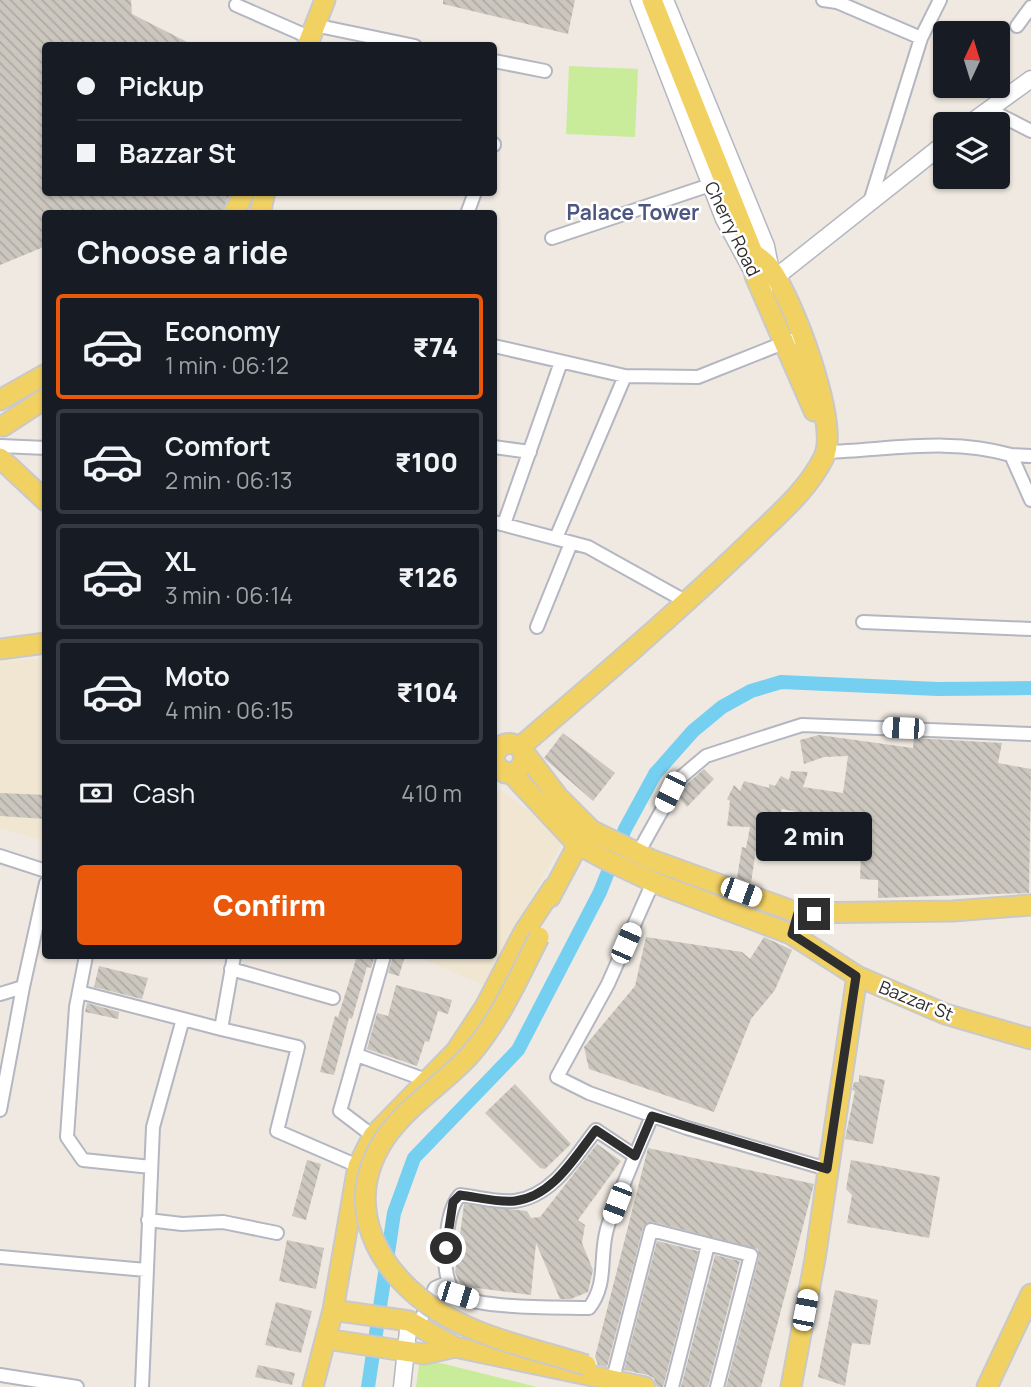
<!DOCTYPE html>
<meta charset="utf-8">
<style>
body{margin:0;font-family:Manrope,sans-serif;background:#242831;color:#f1f3f6;height:100vh;display:flex;flex-direction:column;font-size:26px;white-space:nowrap}
*{box-sizing:border-box;margin:0}
p{font-size:23px;color:#9ea1a6}
.icon{flex:none;width:38px;height:38px;fill:none;stroke:currentColor;stroke-width:2;stroke-linecap:round;stroke-linejoin:round}
.map{position:relative;flex:1;overflow:hidden}
.details{position:absolute;left:42px;top:210px;width:455px;height:749px;display:flex;flex-direction:column;background:#171b24;border-radius:7px;box-shadow:0 2px 5px #0004}
.details>*{flex:none}
.guide{position:absolute;left:42px;top:42px;width:455px;height:154px;border-radius:7px;box-shadow:0 2px 5px #0004;display:grid;align-content:center;height:154px;padding:0 35px;background:#171b24}
.needle{width:46px;rotate:4deg}
.fabs{position:absolute;left:933px;top:21px;display:grid;gap:14px}
.fabs a{display:grid;place-items:center;width:77px;height:77px;border-radius:7px;background:#171b24;box-shadow:0 2px 5px #0004;font-size:35px}
.end{position:absolute;width:32px;height:32px;margin:-16px;border:9px solid #2e2e2e;background:#fff;box-shadow:0 0 0 4px #fff}
.from{border-radius:50%}
.bubble{position:absolute;height:49px;border-radius:7px;background:#171b24;box-shadow:0 2px 5px #0004;font-size:23px;font-weight:800;line-height:49px;text-align:center}
.car{position:absolute;width:21px;height:42px;margin:-21px -10px;border-radius:9px;box-shadow:0 0 5px 2px #0007;background:linear-gradient(#fff 24%,#345 0 40%,#fff 0 76%,#345 0 86%,#fff 0)}
.guide b{display:flex;align-items:center;gap:24px;height:66px;font-size:26px}
.guide b+b{border-top:2px solid #363941}
.guide i{width:18px;height:18px;background:#f1f3f6}
ul{padding:0;list-style:none}
li{display:flex;align-items:center;gap:21px;height:105px;margin:0 14px 10px;padding:0 21px;border:4px solid #363941;border-radius:7px}
li div{flex:1}
li b{display:block;font-size:26px}
li em{font-style:normal;font-weight:800}
li.current{border-color:#ea580c}
li>.icon{width:63px;height:63px;stroke-width:1.5}
h2{padding:0 35px;font-size:32px;line-height:84px}
.pay{display:flex;align-items:center;gap:18px;height:77px;padding:0 35px;font-size:26px}
.pay p{margin-inline-start:auto}
.button{display:flex;gap:14px;margin-top:auto;padding:14px 35px}
.button a{flex:1;height:80px;border-radius:7px;background:#ea580c;color:#fff;font-size:28px;font-weight:800;line-height:80px;text-align:center}
.map>svg:first-child{display:block}
</style>
<div class="map">
<svg width="1031" height="1387" viewBox="0 0 1031 1387">
<defs>
<pattern id="building-back-hatch" width="6" height="6" patternUnits="userSpaceOnUse" patternTransform="scale(1.75)"><rect width="6" height="6" fill="#cbc7bf"/><path d="M-1 5l2 2M0 0l6 6M5-1l2 2" fill="none" stroke="#afaba4"/></pattern>
</defs>
<rect width="100%" height="100%" fill="#efe9e1"/>
<!-- education -->
<path fill="#f0e6d1" d="M45 658V841L0 828V662Z
M494 786 556 830 561 844 484 985 415 956H494Z"/>
<!-- pitch -->
<path fill="#c9ec9a" d="M569 66 638 69 635 137 566 134Z
M420 1358 537 1387H416Z"/>
<g fill="none" stroke-linecap="round" stroke-linejoin="round">
<!-- canal -->
<path stroke="#75cff0" stroke-width="14" d="M368 1387 394 1213 414 1158 518 1050 600 892 625 829 655 774 693 731 722 707 751 691 781 682 938 689 1031 688"/>
</g>
<!-- building -->
<path fill="url(#building-back-hatch)" d="M0 0H131L132 14 195 46H46V192H231L221 214H46V246L0 265Z
M443 0H575L568 34 443 4Z
M563 733 615 773 593 801 544 758Z
M819 735 913 748 914 738 1002 743 998 763 1031 769 1029 893 878 898V880L860 879 861 854 814 850 818 816 782 809 776 832 759 829 751 883 737 878 742 847 746 848 750 827 727 826 730 801 727 799 734 785 740 791 744 781 769 788V784L775 786 781 776 789 780 791 771 808 772 803 787 843 793 848 756 824 757 804 764 800 740Z
M704 769 714 779 687 807 679 798 687 784Z
M0 793 46 795V819L0 816Z
M646 937 742 952 750 959 764 937 792 950 775 990 751 1019 714 1112 589 1069 584 1047 635 986Z
M357 956H375L371 968 367 967 352 1019 349 1018 334 1075 320 1072 335 1016 338 1017Z
M393 956H405L399 976 388 973Z
M99 966 148 978 142 999 94 987Z
M396 985 452 1000 448 1014 438 1011 429 1042 425 1041 417 1066 367 1049 377 1013 388 1016Z
M87 1003 119 1012 118 1019 85 1012Z
M859 1075 885 1080 873 1144 845 1139 855 1091 852 1090 854 1082H859Z
M515 1084 571 1144 545 1169 540 1168 485 1113Z
M597 1144 621 1161 578 1220 585 1225 582 1243 593 1270 588 1292 571 1299H560L536 1243 531 1295 461 1286 455 1272 464 1204 527 1211 531 1218 540 1217Z
M648 1148 814 1184 761 1387H726L759 1257 758 1249 653 1222 643 1228 607 1367 598 1365 595 1357Z
M307 1160 321 1164 306 1220 292 1216Z
M851 1160 940 1177 929 1238 847 1223 852 1195 846 1189Z
M287 1240 324 1248 316 1289 279 1281Z
M657 1241 698 1251 663 1387H657L654 1378 648 1375 624 1370Z
M715 1255 740 1261 708 1387H681Z
M835 1290 878 1300 870 1345 852 1343 845 1386 818 1377Z
M276 1302 312 1311 301 1353 265 1345Z
M258 1365 295 1373 292 1385 255 1377Z"/>
<g fill="none" stroke-linecap="round" stroke-linejoin="round">
<!-- minor casing -->
<g stroke="#b4b7c1" stroke-width="16">
<path id="minor" d="M823 0 837 2 921 38
M236 5 309 37
M314 25 415 46
M1017 26 1031 7
M494 61 545 71
M988 109 1031 131
M494 144V145
M870 202 921 38 940 0
M467 214 475 192
M552 238 710 185
M494 346 625 376
M1 446 46 448
M494 447 530 452
M826 452C889 450 950 437 1011 455L1031 500
M1011 455 1031 456
M494 522 588 547 685 601
M504 524 561 362
M556 538 625 376 698 377 791 340
M863 622 1031 629
M537 627 571 543
M638 853 680 778 706 756 761 738 802 725 1031 734
M0 856 46 871
M653 882 608 984 557 1077 589 1093 687 1128 827 1169
M86 956 76 1007 67 1137 83 1160 151 1167
M231 969 333 998
M79 992 183 1019
M0 994 23 987 46 883
M221 1029 298 1047 277 1131 358 1166
M357 1055 426 1080
M0 1110 23 987
M596 1130 635 1156C626 1180 614 1204 607 1229 599 1257 608 1284 589 1308 561 1307 482 1309 459 1296 445 1287 444 1261 446 1246 447 1230 449 1207 460 1195 477 1197 498 1203 515 1201 553 1196 574 1158 596 1130Z
M373 1136 340 1111 384 956
M635 1156 652 1116
M148 1220 182 1224 223 1222 277 1233
M0 1257 146 1270
M419 1324 435 1288 448 1282
M0 1375 77 1387
M613 1379 651 1230 751 1255 717 1387
M142 1387 153 1127 183 1019 221 1029 234 956
M672 1387 708 1245"/>
</g>
<!-- tertiary casing -->
<g stroke="#b4b7c1" stroke-width="19">
<path id="tertiary" d="M639 0 724 219 754 274
M665 0 766 246 770 267
M969 124 1031 79
M766 285 945 143
M402 1387 409 1321"/>
</g>
<!-- primary casing -->
<g stroke="#c9c9c9" stroke-width="23">
<path id="primary" d="M652 0 753 253 755 276 814 411
M307 46 325 0
M233 214 245 192
M260 214 265 192
M0 400 46 374
M3 426 46 398
M0 458 46 501
M0 649 46 643
M520 747C597 681 674 615 747 545 774 518 807 492 824 457 840 424 792 295 769 267 765 261 758 257 753 253
M524 756 522 766 515 772 505 773 494 764C493 747 506 738 520 747L559 798 591 830 652 860 798 913 953 911 1031 905
M511 773 577 844 607 860 653 882 791 934 857 976 945 1014 1031 1039
M550 897 574 852 579 833
M333 1310 409 1321 455 1347 645 1387
M326 1339 424 1354 455 1347
M313 1387 333 1310 358 1166 373 1136 456 1051 485 1007 524 932 553 888
M791 1387 815 1259 857 976
M987 1387 1031 1294"/>
</g>
<!-- minor -->
<use href="#minor" stroke="#fff" stroke-width="12"/>
<!-- tertiary -->
<use href="#tertiary" stroke="#fff" stroke-width="16"/>
<!-- primary -->
<use href="#primary" stroke="#f2d163" stroke-width="19"/>
<!-- primary-bridge casing -->
<g stroke="#c9c9c9" stroke-width="23" stroke-linecap="butt">
<path id="primary-bridge" d="M539 937C519 977 499 1022 469 1056 443 1084 407 1106 385 1138 340 1206 378 1274 441 1313 483 1339 539 1350 586 1365"/>
</g>
<!-- primary-bridge -->
<use href="#primary-bridge" stroke="#f2d163" stroke-width="19"/>
</g>
<g fill="none" stroke-linecap="round" stroke-linejoin="round">
<!-- route -->
<path stroke="#2e2e2e" stroke-width="9" d="M446 1248 453 1202 460 1195C477 1197 498 1203 515 1201 553 1196 574 1158 596 1130L635 1156 652 1116 827 1169 856 976 792 934 798 913 814 914"/>
</g>
<g text-anchor="middle" stroke-width="5" stroke-linejoin="round" paint-order="stroke">
<!-- street labels -->
<g font-size="18" fill="#2e2e2e" stroke="#fff">
<text transform="translate(732 229) rotate(64)" y="6">Cherry Road</text>
<text transform="translate(916 1001) rotate(22)" y="6">Bazzar St</text>
</g>
<!-- quarter labels -->
<g font-size="21" font-weight="bold" fill="#4d5680" stroke="#fff">
<text x="633" y="220">Palace Tower</text>
</g>
</g>
</svg>
<div class="fabs">
<a><svg class="needle" viewBox="-14 -14 28 28"><path d="M0-13l5 13h-10z" fill="#e53935"/><path d="M0 13l5-13h-10z" fill="#9ea1a6"/></svg></a>
<a><svg class="icon" aria-label="layers" viewBox="0 0 24 24"><path d="M12 4l9 5-9 5-9-5zM3 14l9 5 9-5"/></svg></a>
</div>
<i class="end from" style="left:446px;top:1248px"></i>
<i class="end" style="left:814px;top:914px"></i>
<div class="bubble" style="left:756px;top:812px;width:116px">2 min</div>
<i class="car" style="left:903px;top:728px;rotate:272deg"></i>
<i class="car" style="left:670px;top:792px;rotate:206deg"></i>
<i class="car" style="left:741px;top:892px;rotate:110deg"></i>
<i class="car" style="left:626px;top:943px;rotate:24deg"></i>
<i class="car" style="left:617px;top:1203px;rotate:201deg"></i>
<i class="car" style="left:458px;top:1295px;rotate:107deg"></i>
<i class="car" style="left:805px;top:1310px;rotate:11deg"></i>
<div class="guide">
<b><i class="from"></i>Pickup</b>
<b><i></i>Bazzar St</b>
</div>
<section class="details">
<h2>Choose a ride</h2>
<ul>
<li class="current"><svg class="icon" aria-label="car" viewBox="0 0 24 24"><path d="M5 17H2v-5l4-1 3-4h7l3 4 3 1v5h-3M9 17h6M6 11h13"/><circle cx="7" cy="17" r="2"/><circle cx="17" cy="17" r="2"/></svg><div><b>Economy</b><p>1 min · 06:12</p></div><em>₹74</em></li>
<li><svg class="icon" aria-label="car" viewBox="0 0 24 24"><path d="M5 17H2v-5l4-1 3-4h7l3 4 3 1v5h-3M9 17h6M6 11h13"/><circle cx="7" cy="17" r="2"/><circle cx="17" cy="17" r="2"/></svg><div><b>Comfort</b><p>2 min · 06:13</p></div><em>₹100</em></li>
<li><svg class="icon" aria-label="car" viewBox="0 0 24 24"><path d="M5 17H2v-5l4-1 3-4h7l3 4 3 1v5h-3M9 17h6M6 11h13"/><circle cx="7" cy="17" r="2"/><circle cx="17" cy="17" r="2"/></svg><div><b>XL</b><p>3 min · 06:14</p></div><em>₹126</em></li>
<li><svg class="icon" aria-label="car" viewBox="0 0 24 24"><path d="M5 17H2v-5l4-1 3-4h7l3 4 3 1v5h-3M9 17h6M6 11h13"/><circle cx="7" cy="17" r="2"/><circle cx="17" cy="17" r="2"/></svg><div><b>Moto</b><p>4 min · 06:15</p></div><em>₹104</em></li>
</ul>
<div class="pay"><svg class="icon" aria-label="cash" viewBox="0 0 24 24"><path d="M3 7h18v10H3z"/><circle cx="12" cy="12" r="2"/></svg>Cash<p>410 m</p></div>
<div class="button"><a>Confirm</a></div>
</section>
</div>
